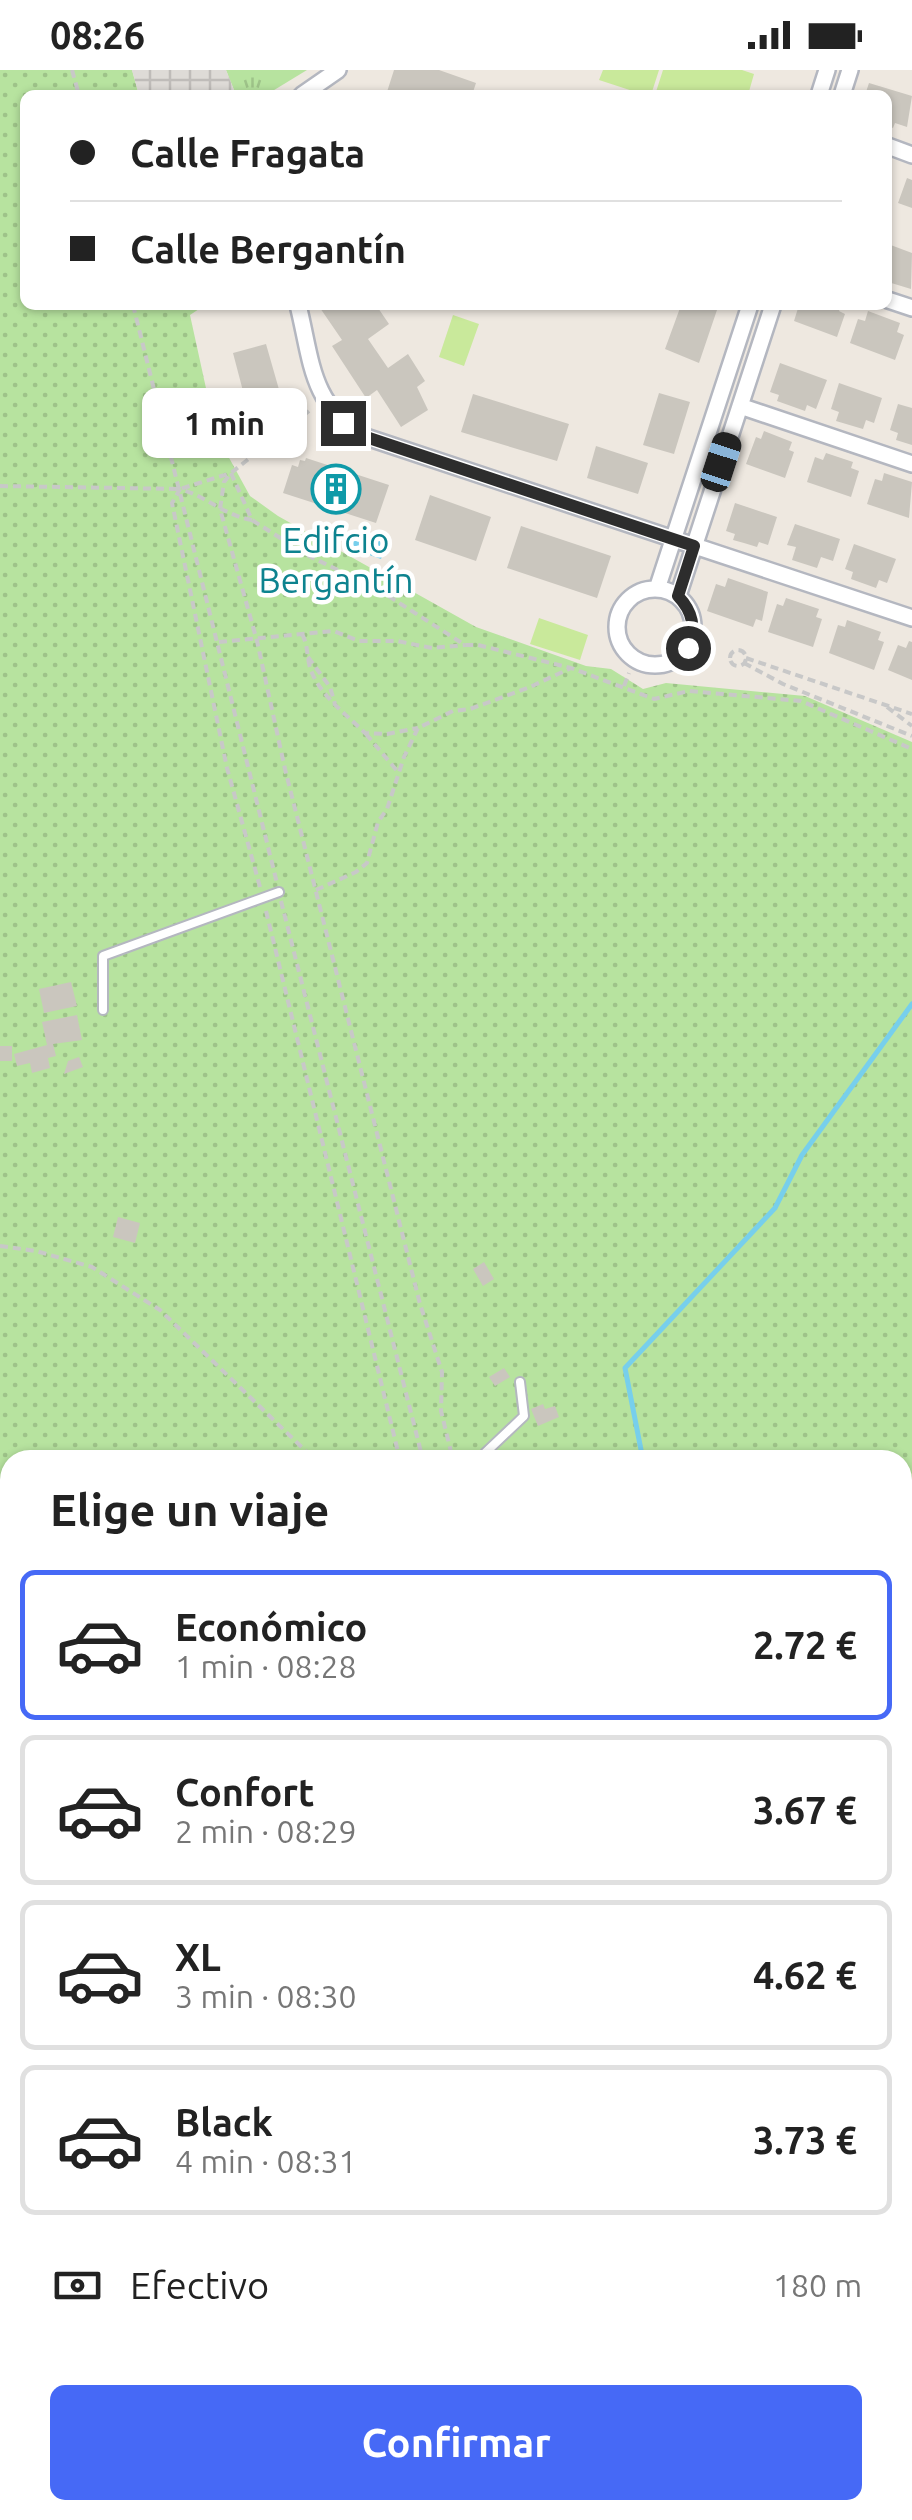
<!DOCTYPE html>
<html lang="es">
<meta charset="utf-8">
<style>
body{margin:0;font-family:Ubuntu,sans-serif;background:#f2f2f2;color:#222;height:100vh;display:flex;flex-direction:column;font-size:38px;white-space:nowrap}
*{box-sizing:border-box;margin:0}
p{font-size:32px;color:#767676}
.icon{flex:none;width:55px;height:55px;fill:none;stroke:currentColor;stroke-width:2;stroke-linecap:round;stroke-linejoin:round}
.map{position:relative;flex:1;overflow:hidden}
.side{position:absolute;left:0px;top:1380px;width:912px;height:1070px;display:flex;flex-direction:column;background:#fff;border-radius:30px 30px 0 0;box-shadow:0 2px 8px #0004}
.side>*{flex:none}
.top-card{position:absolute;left:20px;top:20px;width:872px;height:220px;border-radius:15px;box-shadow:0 2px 8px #0004;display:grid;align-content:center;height:220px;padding:0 50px;background:#fff}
.end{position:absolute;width:45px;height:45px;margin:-22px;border:12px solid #2d2d2d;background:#fff;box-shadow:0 0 0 5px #fff}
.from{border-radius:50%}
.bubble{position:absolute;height:70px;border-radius:15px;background:#fff;box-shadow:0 2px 8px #0004;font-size:32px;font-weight:600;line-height:70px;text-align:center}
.car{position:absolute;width:30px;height:60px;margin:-30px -15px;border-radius:12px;box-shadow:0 0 8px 2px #0007;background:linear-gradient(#222 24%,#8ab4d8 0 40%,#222 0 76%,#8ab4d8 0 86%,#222 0)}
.top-card b{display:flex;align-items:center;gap:35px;height:95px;font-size:38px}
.top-card b+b{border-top:2px solid #e0e0e0}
.top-card i{width:25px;height:25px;background:#222}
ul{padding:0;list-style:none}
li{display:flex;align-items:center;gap:30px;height:150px;margin:0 20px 15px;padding:0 30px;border:5px solid #e0e0e0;border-radius:15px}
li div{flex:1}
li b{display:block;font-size:38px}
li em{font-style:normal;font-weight:600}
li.on{border-color:#4669f6}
li>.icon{width:90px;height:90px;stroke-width:1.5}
h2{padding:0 50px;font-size:45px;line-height:120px}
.pay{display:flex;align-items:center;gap:25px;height:110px;padding:0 50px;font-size:38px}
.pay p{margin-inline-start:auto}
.action{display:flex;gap:20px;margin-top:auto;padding:20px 50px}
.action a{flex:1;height:115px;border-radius:15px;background:#4669f6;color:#fff;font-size:40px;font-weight:600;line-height:115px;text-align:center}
.status{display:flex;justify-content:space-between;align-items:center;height:70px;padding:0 50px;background:#fff;direction:ltr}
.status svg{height:28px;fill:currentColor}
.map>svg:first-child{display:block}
</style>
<div class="status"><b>08:26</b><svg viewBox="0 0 49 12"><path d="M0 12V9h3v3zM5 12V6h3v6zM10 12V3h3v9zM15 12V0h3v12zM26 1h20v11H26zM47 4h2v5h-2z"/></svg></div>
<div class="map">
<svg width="912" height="2450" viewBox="0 0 912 2450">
<defs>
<pattern id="grass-dots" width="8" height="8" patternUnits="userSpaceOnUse" patternTransform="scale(2.5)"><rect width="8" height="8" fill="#b7e39f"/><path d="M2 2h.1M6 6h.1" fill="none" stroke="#9ec389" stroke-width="1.8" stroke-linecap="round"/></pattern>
<pattern id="park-tufts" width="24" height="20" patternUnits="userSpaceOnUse" patternTransform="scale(2.5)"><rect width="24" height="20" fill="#b7e39f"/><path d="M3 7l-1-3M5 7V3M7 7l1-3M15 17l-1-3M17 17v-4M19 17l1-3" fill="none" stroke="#9ec389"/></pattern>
<pattern id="plaza-grid" width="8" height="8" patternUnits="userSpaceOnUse" patternTransform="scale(2.5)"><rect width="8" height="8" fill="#dedbd7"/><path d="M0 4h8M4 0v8" fill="none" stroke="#bfbcb9"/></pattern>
<pattern id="water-ripples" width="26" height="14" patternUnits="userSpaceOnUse" patternTransform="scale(2.5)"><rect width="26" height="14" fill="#77cfec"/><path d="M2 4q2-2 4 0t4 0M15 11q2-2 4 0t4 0" fill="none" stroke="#67b2cb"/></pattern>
</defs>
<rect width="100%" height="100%" fill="#eee8e0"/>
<!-- grass -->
<path fill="url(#grass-dots)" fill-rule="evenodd" d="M0 0H132L139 25H25V235H205L190 245 216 364 250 426 278 446 476 557 586 596 611 599 643 619 666 613 805 626 912 672V2450H0ZM10 1390H902V2440H10Z"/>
<!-- park -->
<path fill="url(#park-tufts)" d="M226 0H307L266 25H236Z"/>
<!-- pitch -->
<path fill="#c9e99b" d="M603 0H659L651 25H645L599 10Z
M663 0H742L754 4 748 25H655Z
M453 245 479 254 464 296 439 287Z
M539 548 588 565 580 590 530 574Z"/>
<!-- plaza -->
<path fill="url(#plaza-grid)" d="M132 0H226L236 25H139Z"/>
<!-- water -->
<path fill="url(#water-ripples)" d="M352 460 387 472 381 489 346 477Z"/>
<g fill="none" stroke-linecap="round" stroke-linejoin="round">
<!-- stream -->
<path stroke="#77cfec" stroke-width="5" d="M643 1390 625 1298 775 1138 802 1085 912 934
M291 2450 293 2440"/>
</g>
<!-- building -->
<path fill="#cac6be" d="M394 0H439L476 13 472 25H386Z
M869 13 912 26 907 57 895 53 893 58 888 56V25H865Z
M907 108 912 110V138L898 133Z
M888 174 912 183 911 219 888 212Z
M318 235H376L389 254 368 269 388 298 408 284 425 311 417 317 428 340 401 357 377 320 366 328 332 276 342 270Z
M672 235 718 237 699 293 665 279 680 238Z
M799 235H841L839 241 845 244 837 267 794 251Z
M868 241 900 253 897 262 904 265 895 290 850 273 858 249 865 251Z
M266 274 282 330 249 344 233 283Z
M780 293 827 310 816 339 807 335 805 341 777 331 779 325 770 322Z
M839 313 882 328 874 353 866 350 863 359 836 351 839 342 831 339Z
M659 323 690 332 674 384 643 375Z
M473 324 569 354 557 391 461 362Z
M898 334 912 338V375L896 370 898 363 890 360Z
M764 361 792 372 789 380 794 382 785 408 746 394 756 367 761 369Z
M596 376 648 393 638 424 587 408Z
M826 383 853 392 851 398 859 401 851 427 807 412 815 387 823 390Z
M306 388 389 415 376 453 283 423 292 395 298 397 300 390 305 391Z
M884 403 912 412 909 448 867 434 875 409 882 411Z
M430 425 491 447 476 491 415 470Z
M735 433 777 447 768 475 759 472 757 477 744 473 733 470 735 464 726 461Z
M795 454 840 469 833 491 821 487 817 498 792 490 796 477 787 475Z
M521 456 611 486 597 528 507 498Z
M854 474 896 489 887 513 879 510 876 518 851 509 853 502 845 499Z
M728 508 768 522 762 551 756 549 753 557 707 541 716 514 725 517Z
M786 528 819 539 816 547 822 549 813 577 768 562 777 534 783 536Z
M847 550 881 562 878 570 884 572 874 600 829 583 838 555 845 557Z
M909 571 912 572V610L888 600 898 575 906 578Z
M71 912 77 936 44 943 39 919Z
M77 945 82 970 53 974 56 986 48 988 50 998 32 1003 30 993 17 996 14 984 47 975 42 952Z
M0 976H12V991H0Z
M79 987 83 997 64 1004 68 991Z
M118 1147 140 1153 135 1173 113 1167Z
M484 1192 494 1209 483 1216 473 1199Z
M504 1298 510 1307 495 1316 489 1307Z
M543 1334 545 1339 555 1336 559 1347 538 1356 531 1339Z
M498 2440H526V2450H498Z"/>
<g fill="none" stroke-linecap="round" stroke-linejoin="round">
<!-- service casing -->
<g stroke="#b4b7c0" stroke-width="12">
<path id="service" d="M103 940V886L279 822
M482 1390 485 1383 524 1346 520 1312"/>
</g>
<!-- minor casing -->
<g stroke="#b4b7c0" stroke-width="20">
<path id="minor" d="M302 25 338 0
M819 25 827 0
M842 25 850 0
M888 76 912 85
M888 230 912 238
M298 235C312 291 310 333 363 366L912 548
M740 336 912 394
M617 557a38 38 0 1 1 76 0a38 38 0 1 1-76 0Z
M657 519 750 235
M678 526 773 235"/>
</g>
<!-- path -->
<path stroke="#c8c8c8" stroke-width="4" stroke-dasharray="8 5" stroke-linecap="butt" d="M72 0 79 25
M133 235 277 813
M309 341 231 403 224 412 220 439 257 571 285 699 420 1234 442 1302 441 1341 453 1390
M231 403 252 450 307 485 379 520 465 575H478L571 598 654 629 689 621 801 631 912 679
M0 416 180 419 231 403
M252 450C223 445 208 427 180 419L172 433 227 698 260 817
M302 564C309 576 306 590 312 603 323 628 346 644 365 663L387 664 418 658
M219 572 334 561 359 571H397L432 578 465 575
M730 588a8 8 0 1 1 16 0a8 8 0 1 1-16 0Z
M308 587 330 617 335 634
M746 588 912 644
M744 593 783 614 912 666
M624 616 629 603
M887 637 912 656
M366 664 398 702
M316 820 356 802 367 793 378 752 387 739 404 687 418 658 453 641 470 639 530 617 571 598
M281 831 423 1390
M266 841 400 1390
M0 1176 36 1181 92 1197 160 1240 315 1390
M0 2083 10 2103
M0 2177 10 2182
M0 2206 10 2210
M902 2291 912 2204
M0 2315 10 2312
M419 2440 421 2450
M470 2440 471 2450
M568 2440 576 2450
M597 2440 598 2450
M162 2450 166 2440
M334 2450 338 2440
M655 2450 660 2440
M847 2450 853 2440
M867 2450 868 2440"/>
<!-- service -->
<use href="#service" stroke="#fff" stroke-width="8"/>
<!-- minor -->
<use href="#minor" stroke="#fff" stroke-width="15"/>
</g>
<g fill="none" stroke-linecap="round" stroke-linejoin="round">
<!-- route -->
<path stroke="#2d2d2d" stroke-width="12" d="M343 353 363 366 694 476 678 526C693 542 696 557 688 578"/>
</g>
<!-- icons -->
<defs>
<g id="building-ring" transform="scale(2.5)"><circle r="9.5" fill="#fff" stroke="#0f9aa8" stroke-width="1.5"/><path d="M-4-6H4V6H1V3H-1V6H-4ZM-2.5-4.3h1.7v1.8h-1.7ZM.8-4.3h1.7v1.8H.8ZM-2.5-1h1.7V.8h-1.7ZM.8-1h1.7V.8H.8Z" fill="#0f9aa8"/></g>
</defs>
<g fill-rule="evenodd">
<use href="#building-ring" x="336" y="419"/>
</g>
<g text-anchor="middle" stroke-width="9" stroke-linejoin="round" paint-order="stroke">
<!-- culture labels -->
<g font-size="35" fill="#0d838f" stroke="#fff">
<text x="336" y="483">Edifcio<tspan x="336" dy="40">Bergantín</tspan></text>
</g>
</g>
</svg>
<i class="end from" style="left:688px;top:578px"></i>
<i class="end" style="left:343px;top:353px"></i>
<div class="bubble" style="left:142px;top:318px;width:165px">1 min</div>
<i class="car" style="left:721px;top:392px;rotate:18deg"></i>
<div class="top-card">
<b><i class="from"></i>Calle Fragata</b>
<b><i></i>Calle Bergantín</b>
</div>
<section class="side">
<h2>Elige un viaje</h2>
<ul>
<li class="on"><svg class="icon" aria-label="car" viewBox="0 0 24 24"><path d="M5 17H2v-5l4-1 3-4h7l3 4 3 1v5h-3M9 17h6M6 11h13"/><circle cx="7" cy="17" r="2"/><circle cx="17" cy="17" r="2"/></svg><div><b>Económico</b><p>1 min · 08:28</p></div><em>2.72 €</em></li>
<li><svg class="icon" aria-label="car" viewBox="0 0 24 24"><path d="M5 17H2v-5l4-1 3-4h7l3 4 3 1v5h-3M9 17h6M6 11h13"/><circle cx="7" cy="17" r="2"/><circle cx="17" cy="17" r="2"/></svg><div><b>Confort</b><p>2 min · 08:29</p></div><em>3.67 €</em></li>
<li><svg class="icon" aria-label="car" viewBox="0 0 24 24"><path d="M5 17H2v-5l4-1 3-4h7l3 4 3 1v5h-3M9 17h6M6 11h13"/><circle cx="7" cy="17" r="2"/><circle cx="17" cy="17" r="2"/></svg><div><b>XL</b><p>3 min · 08:30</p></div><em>4.62 €</em></li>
<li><svg class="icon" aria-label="car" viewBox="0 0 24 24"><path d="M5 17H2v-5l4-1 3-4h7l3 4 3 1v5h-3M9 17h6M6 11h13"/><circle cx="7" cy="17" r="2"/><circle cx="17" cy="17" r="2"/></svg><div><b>Black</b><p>4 min · 08:31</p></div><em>3.73 €</em></li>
</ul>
<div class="pay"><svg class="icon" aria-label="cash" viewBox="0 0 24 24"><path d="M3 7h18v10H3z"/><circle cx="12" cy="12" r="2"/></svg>Efectivo<p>180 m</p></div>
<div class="action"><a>Confirmar</a></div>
</section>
</div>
